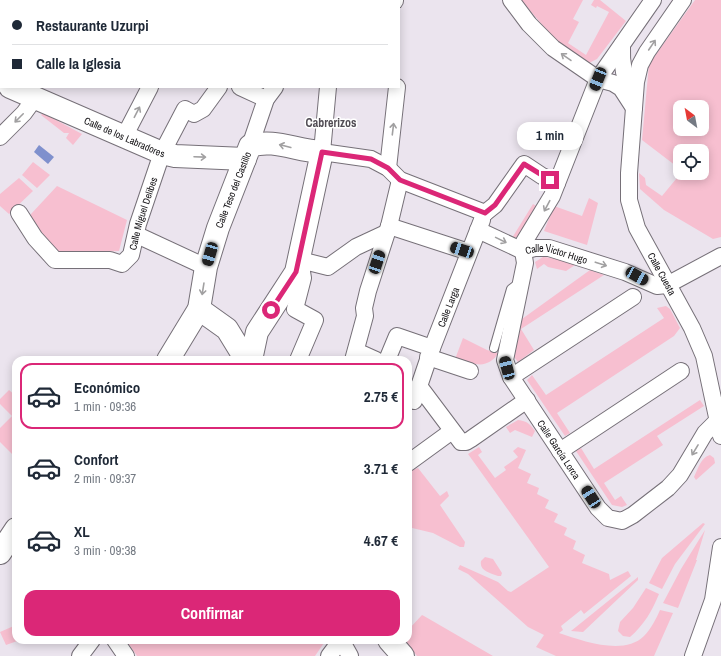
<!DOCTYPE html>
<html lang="es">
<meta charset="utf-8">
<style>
body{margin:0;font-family:"Archivo Narrow",sans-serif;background:#f2f2f3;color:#1f2937;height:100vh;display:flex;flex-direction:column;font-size:15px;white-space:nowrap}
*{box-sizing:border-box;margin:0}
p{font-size:13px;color:#747a83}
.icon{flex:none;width:22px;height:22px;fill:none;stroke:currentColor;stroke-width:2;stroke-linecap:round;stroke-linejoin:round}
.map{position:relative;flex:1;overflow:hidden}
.drawer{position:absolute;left:12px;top:356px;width:400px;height:288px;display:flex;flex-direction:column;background:#fff;border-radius:12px;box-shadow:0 2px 10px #0003}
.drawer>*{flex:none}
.hud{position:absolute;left:0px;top:0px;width:400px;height:88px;box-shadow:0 2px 10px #0003;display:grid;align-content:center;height:88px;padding:0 12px;background:#fff}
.needle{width:26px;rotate:328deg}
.buttons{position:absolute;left:673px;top:100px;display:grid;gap:8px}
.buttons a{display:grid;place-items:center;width:36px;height:36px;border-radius:8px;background:#fff;box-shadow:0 2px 10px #0003;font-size:20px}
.end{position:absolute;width:18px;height:18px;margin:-9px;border:5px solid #db2777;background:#fff;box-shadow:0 0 0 2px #fff}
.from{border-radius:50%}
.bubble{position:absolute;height:28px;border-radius:12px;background:#fff;box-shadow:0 2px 10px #0003;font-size:13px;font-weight:800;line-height:28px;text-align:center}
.car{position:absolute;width:12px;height:24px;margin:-12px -6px;border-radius:5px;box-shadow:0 0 3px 1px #0007;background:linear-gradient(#222 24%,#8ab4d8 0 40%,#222 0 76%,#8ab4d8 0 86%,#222 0)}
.hud b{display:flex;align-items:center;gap:14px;height:38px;font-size:15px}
.hud b+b{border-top:1px solid #e0e1e3}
.hud i{width:10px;height:10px;background:#1f2937}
ul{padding:7px 0 0;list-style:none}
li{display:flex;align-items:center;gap:12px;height:66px;margin:0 8px 6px;padding:0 4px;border:2px solid transparent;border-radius:12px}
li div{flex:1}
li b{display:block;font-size:15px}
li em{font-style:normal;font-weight:800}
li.selected{border-color:#db2777}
li>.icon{width:36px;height:36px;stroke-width:1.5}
.action{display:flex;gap:8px;margin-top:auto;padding:8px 12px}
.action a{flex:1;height:46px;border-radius:12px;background:#db2777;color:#fff;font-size:16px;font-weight:800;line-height:46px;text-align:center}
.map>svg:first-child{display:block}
</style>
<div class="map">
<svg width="721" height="656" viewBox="0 0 721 656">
<rect width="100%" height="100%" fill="#ebe4ee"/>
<!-- green -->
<path fill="#f7bfd0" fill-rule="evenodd" d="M521 0H583L573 19 579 22 568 43 586 55 609 12 597 6 596 8 591 5 594 0H600L626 21 597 59 589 63 557 42Z
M695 0H721V237L713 239 664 210 640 189 639 173 645 178 646 185 662 196 681 173H702V151H680V169L642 140 649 64ZM680 107H702V129H680Z
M43 113 82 134 73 145 66 138 69 133H64L41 115Z
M33 162 50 175 37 188 22 175Z
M19 178 33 191 9 214 0 206V194Z
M57 186 127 220 119 251 60 254 55 252 31 218V214Z
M589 198 598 203 587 245 544 231 554 206 582 216Z
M533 204 541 209 518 237 512 238Z
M543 257 554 258 575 265 566 271 548 267 544 264 537 269 535 262Z
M590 270 604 275 521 329 534 350 518 362 514 357 522 319Z
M666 306 670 309 680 328 674 336 557 413 570 433 565 436 527 380 532 375 546 395 664 318 657 308Z
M463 338 487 350 498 353C494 361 485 366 476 364L473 367 454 362Z
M9 390 16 396V458L0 442V428L12 416 0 404V399Z
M700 400 704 406 657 436 663 445 604 483 615 500 621 496 627 505 622 507 612 505 576 451 581 448 594 469Z
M518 420C527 421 530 424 535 431L532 437 515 430 510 433 506 427Z
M479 447 482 452 478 455 495 478 506 470 504 467 518 457 513 451 518 447 526 450 518 468 531 474 527 483 539 488 537 494 549 500 545 508 558 514 554 522 567 528 564 535 576 541 573 549 585 555 582 563 609 574 610 580 628 571 631 576 584 614 581 610 561 626 563 630 559 633C583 641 624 656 644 636 651 629 656 619 660 610L673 613 654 656H556L536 647 544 635 528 627 468 574 458 569 460 565 498 582 508 591 511 592 549 567 468 454Z
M710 455 714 458 715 463 696 480 694 477C698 469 701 457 710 455Z
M418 468 440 496 447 491 449 496 440 505 465 542 464 547H460L433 533 408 527V498L412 470Z
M703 523 705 524 675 564 662 589 649 583 662 558Z
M705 530 696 560H697L678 608 663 603 681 569Z
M485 557 493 559 502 573 501 576H498C490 573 479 571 481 561Z
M638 577V580L583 632 571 631Z
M646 588 659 594C652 611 644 625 630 637L623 636 618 631 620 622 633 608Z
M422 615 424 616 493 656H417L403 640H408V630Z
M16 625V640H20L6 645 0 632Z
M126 640H326L315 656H137Z"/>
<!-- water -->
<path fill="#7f90cd" d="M39 145 54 157 48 164 34 152Z"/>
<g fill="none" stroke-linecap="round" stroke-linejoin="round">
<!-- lane casing -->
<g stroke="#767078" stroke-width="10">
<path id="lane" d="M494 348 511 289 519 283"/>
</g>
<!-- street casing -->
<g stroke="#767078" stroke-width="18">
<g id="street">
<path d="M511 0 529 24 553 48 598 79 613 83 621 88 634 108"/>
<path id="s1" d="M653 0 598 79 552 196 524 242 523 251 525 263 505 360 511 377 598 508 608 518 622 521 633 515 668 488 680 475 705 433 718 420"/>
<path id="s2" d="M683 0 647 52 640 65 636 82 629 173V200L637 228 692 328 704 356 721 436"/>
<path d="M40 1 41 0"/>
<path d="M251 1 253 0"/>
<path d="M343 1V0"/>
<path d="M395 1V0"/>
<path d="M622 45C621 64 625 79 631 97"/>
<path d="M0 62 1 61"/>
<path d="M240 87 266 99"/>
<path d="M328 87 322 152 371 159 388 168 400 180 485 213"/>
<path d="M0 137 24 113 35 98"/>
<path d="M124 137 150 87"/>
<path d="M250 146 266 99 275 87"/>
<path d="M388 168 397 87"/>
<path id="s3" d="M19 213 35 238 55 260H110L122 264 131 255 138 224 162 153 185 109 194 114 203 109 219 87"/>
<path d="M485 213 495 205 524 164 542 176 557 183"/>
<path d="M389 226 469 252"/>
<path id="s4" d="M478 230 523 251 535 248H549L625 272 657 286 667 285 721 256"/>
<path d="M137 235 206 267"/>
<path d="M356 351 376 360"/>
<path d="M428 357 470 371"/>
<path d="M298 360 315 320 295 309 303 278 300 260 328 267 356 247 386 233"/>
<path d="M353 360 365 316 364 308 368 291 389 226 400 180"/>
<path d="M387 360 397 336 432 348"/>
<path d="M511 377 633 297"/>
<path d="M419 386 461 442H466L471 439 527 400"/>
<path id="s5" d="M414 401 432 348 482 220"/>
<path d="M560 451 681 371"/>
<path d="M408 463 452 431"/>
<path d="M115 640 126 656"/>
<path d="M80 656 92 640"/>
<path d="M329 656 341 640 350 656"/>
<path d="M693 656 713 600 721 547"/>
</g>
</g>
<!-- secondary casing -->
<g stroke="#767078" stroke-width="24">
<g id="secondary">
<path id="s6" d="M10 87 162 153 175 156 245 159"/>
<path d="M199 309 227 329 246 360"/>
<path id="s7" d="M168 360 199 309 206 267 218 228 250 146C274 138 296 151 322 152L296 272 257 332 251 360"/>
<path d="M0 553 16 529"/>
<path d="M389 640 403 656"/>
</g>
</g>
<!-- lane -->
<use href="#lane" stroke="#fff" stroke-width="8"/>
<!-- street -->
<use href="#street" stroke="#fff" stroke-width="16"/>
<!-- secondary -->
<use href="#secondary" stroke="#fff" stroke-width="22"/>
</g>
<!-- one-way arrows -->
<defs><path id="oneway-shaft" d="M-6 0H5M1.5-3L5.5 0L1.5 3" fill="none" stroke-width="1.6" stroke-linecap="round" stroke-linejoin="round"/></defs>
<g stroke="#a1a0a1">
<use href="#oneway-shaft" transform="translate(652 45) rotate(-56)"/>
<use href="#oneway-shaft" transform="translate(566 57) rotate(-145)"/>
<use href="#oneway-shaft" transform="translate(137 112) rotate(-63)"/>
<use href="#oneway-shaft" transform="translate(19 118) rotate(135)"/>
<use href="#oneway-shaft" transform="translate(393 129) rotate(-83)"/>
<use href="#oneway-shaft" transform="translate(285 146) rotate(-166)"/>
<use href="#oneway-shaft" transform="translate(200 157) rotate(2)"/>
<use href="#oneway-shaft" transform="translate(547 206) rotate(118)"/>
<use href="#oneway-shaft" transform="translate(501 240) rotate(26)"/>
<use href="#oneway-shaft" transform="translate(601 264) rotate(18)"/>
<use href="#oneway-shaft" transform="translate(203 289) rotate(99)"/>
<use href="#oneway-shaft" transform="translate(695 450) rotate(121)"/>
</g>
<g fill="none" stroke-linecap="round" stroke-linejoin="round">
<!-- route -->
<path stroke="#db2777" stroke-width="5" d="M271 310 296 272 322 152 371 159 388 168 400 180 485 213 495 205 524 164 550 180"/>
</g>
<g text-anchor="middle" stroke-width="3" stroke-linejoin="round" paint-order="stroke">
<!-- street labels -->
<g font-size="10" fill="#141215" stroke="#fff">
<text dy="4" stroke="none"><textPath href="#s6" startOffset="125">Calle de los Labradores</textPath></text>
<text dy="4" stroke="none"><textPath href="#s7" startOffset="184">Calle Teso del Castillo</textPath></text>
<text dy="4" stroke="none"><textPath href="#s3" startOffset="183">Calle Miguel Delibes</textPath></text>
<text dy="4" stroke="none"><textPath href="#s4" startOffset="84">Calle Victor Hugo</textPath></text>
<text dy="4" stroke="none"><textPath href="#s2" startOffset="295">Calle Cuesta</textPath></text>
<text dy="4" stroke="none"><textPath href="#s5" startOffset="100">Calle Larga</textPath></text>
<text dy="4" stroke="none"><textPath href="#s1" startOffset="501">Calle García Lorca</textPath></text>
</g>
<!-- quarter labels -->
<g font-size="12" font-weight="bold" fill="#524d55" stroke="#fff">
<text x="331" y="127">Cabrerizos</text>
</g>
</g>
</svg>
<div class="buttons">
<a><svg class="needle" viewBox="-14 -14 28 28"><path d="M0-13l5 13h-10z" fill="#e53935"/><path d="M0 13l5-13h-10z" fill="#747a83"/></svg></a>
<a><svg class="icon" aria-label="locate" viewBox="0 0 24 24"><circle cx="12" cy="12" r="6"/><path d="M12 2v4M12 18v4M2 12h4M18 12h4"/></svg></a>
</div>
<i class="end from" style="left:271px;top:310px"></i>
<i class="end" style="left:550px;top:180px"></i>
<div class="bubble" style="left:517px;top:122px;width:66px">1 min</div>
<i class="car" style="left:598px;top:79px;rotate:202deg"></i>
<i class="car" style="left:462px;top:250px;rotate:288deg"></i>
<i class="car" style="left:210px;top:254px;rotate:196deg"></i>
<i class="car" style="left:377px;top:262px;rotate:18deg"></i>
<i class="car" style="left:637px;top:276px;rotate:119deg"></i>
<i class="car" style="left:507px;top:368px;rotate:345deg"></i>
<i class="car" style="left:591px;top:497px;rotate:327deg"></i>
<div class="hud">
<b><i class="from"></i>Restaurante Uzurpi</b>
<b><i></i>Calle la Iglesia</b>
</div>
<section class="drawer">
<ul>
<li class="selected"><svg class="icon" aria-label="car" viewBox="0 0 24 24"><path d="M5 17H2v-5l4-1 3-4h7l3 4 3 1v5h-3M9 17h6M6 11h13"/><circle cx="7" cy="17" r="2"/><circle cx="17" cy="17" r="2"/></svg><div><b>Económico</b><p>1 min · 09:36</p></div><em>2.75 €</em></li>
<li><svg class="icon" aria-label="car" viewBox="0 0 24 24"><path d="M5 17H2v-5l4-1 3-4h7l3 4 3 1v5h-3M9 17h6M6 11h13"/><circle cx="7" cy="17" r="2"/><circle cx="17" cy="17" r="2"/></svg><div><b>Confort</b><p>2 min · 09:37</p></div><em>3.71 €</em></li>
<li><svg class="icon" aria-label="car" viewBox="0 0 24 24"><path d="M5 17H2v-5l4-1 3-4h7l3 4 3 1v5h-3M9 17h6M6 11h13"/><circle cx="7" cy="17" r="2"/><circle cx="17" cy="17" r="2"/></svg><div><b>XL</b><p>3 min · 09:38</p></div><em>4.67 €</em></li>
</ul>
<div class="action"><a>Confirmar</a></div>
</section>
</div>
